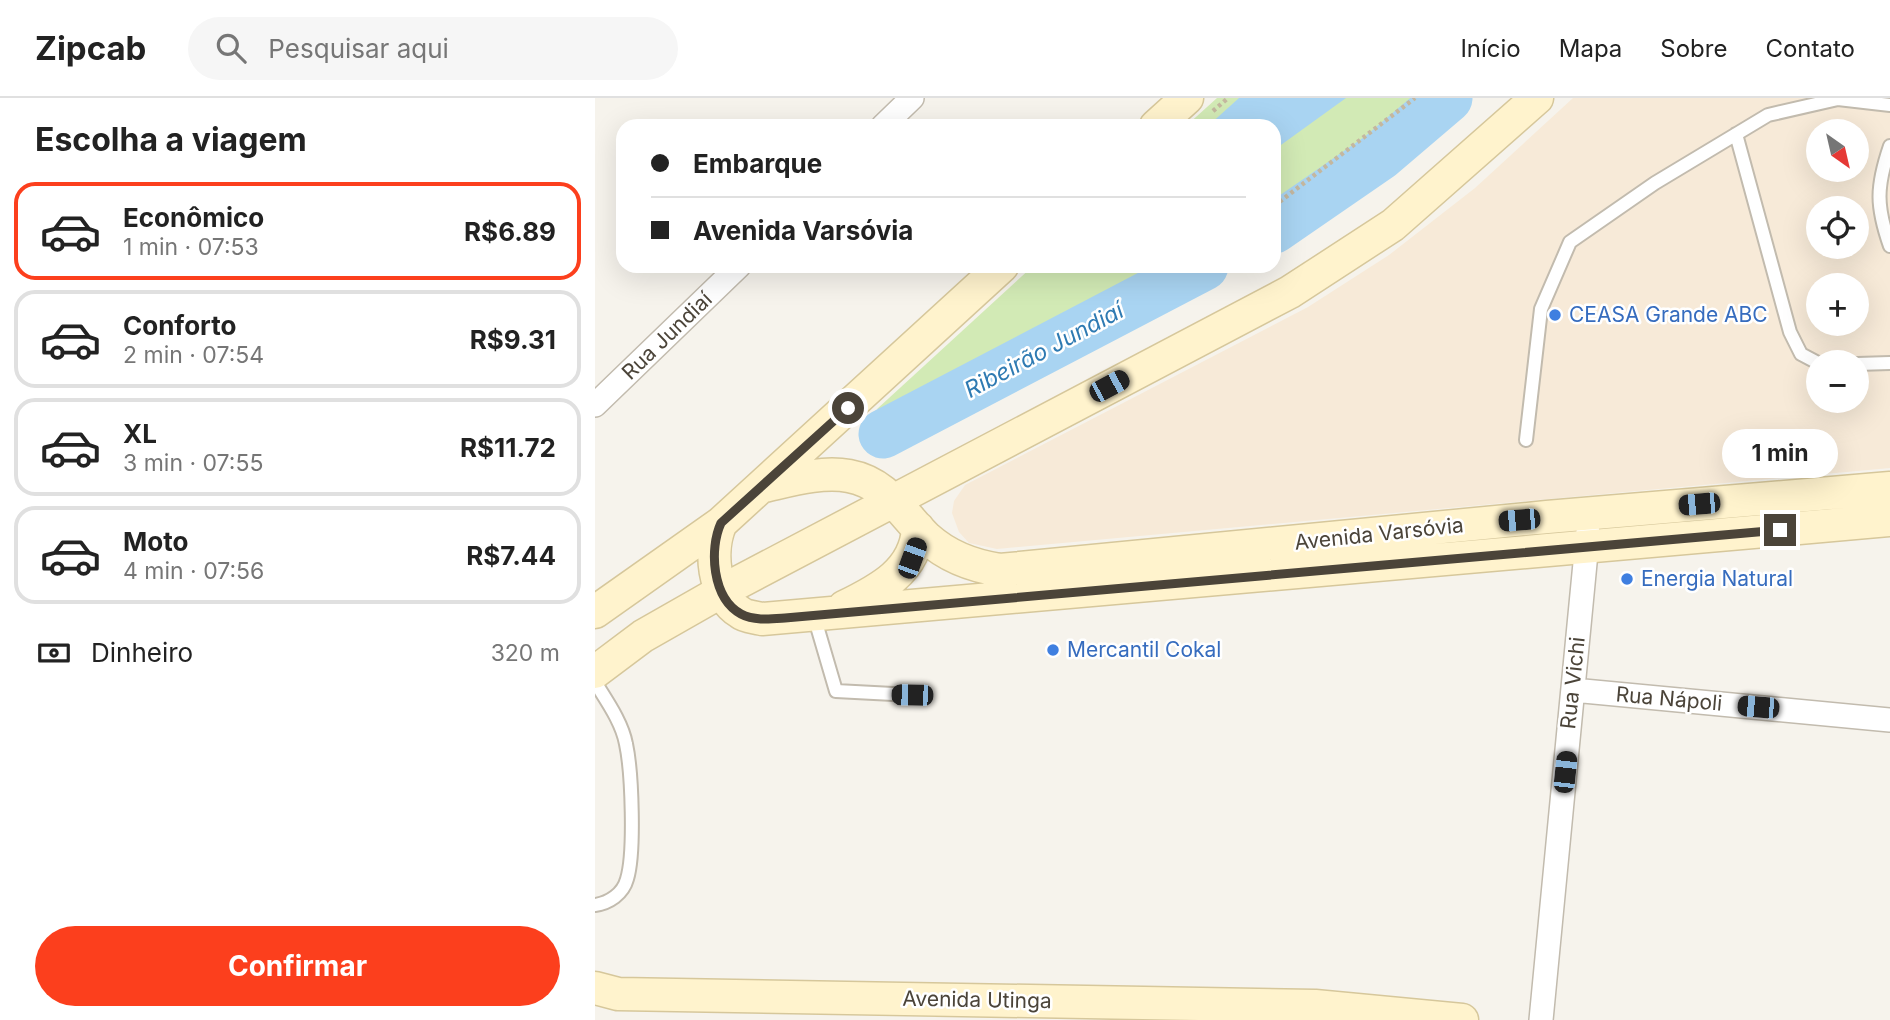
<!DOCTYPE html>
<html lang="pt">
<meta charset="utf-8">
<style>
body{margin:0;font-family:Inter,sans-serif;background:#f6f6f6;color:#222;height:100vh;display:flex;flex-direction:column;font-size:26px;white-space:nowrap}
*{box-sizing:border-box;margin:0}
p{font-size:23px;color:#767676}
.icon{flex:none;width:38px;height:38px;fill:none;stroke:currentColor;stroke-width:2;stroke-linecap:round;stroke-linejoin:round}
.map{position:relative;flex:1;overflow:hidden}
.panel{display:flex;flex-direction:column;background:#fff;width:595px}
.panel>*{flex:none}
.hud{position:absolute;left:21px;top:21px;width:665px;height:154px;border-radius:21px;box-shadow:0 7px 28px #0002;display:grid;align-content:center;height:154px;padding:0 35px;background:#fff}
.needle{width:46px;rotate:146deg}
.tools{position:absolute;left:1211px;top:21px;display:grid;gap:14px}
.tools a{display:grid;place-items:center;width:63px;height:63px;border-radius:50%;background:#fff;box-shadow:0 7px 28px #0002;font-size:35px}
.end{position:absolute;width:32px;height:32px;margin:-16px;border:9px solid #4b4439;background:#fff;box-shadow:0 0 0 4px #fff}
.from{border-radius:50%}
.bubble{position:absolute;height:49px;border-radius:24px;background:#fff;box-shadow:0 7px 28px #0002;font-size:23px;font-weight:700;line-height:49px;text-align:center}
.car{position:absolute;width:21px;height:42px;margin:-21px -10px;border-radius:9px;box-shadow:0 0 5px 2px #0007;background:linear-gradient(#222 24%,#8ab4d8 0 40%,#222 0 76%,#8ab4d8 0 86%,#222 0)}
.hud b{display:flex;align-items:center;gap:24px;height:66px;font-size:26px}
.hud b+b{border-top:2px solid #e0e0e0}
.hud i{width:18px;height:18px;background:#222}
ul{padding:0;list-style:none}
li{display:flex;align-items:center;gap:21px;height:98px;margin:0 14px 10px;padding:0 21px;border:4px solid #e0e0e0;border-radius:21px}
li div{flex:1}
li b{display:block;font-size:26px}
li em{font-style:normal;font-weight:700}
li.active{border-color:#fc3f1d}
li>.icon{width:63px;height:63px;stroke-width:1.5}
h2{padding:0 35px;font-size:32px;line-height:84px}
.pay{display:flex;align-items:center;gap:18px;height:77px;padding:0 35px;font-size:26px}
.pay p{margin-inline-start:auto}
.primary-button{display:flex;gap:14px;margin-top:auto;padding:14px 35px}
.primary-button a{flex:1;height:80px;border-radius:42px;background:#fc3f1d;color:#fff;font-size:28px;font-weight:700;line-height:80px;text-align:center}
header{display:flex;align-items:center;gap:42px;box-sizing:border-box;height:98px;padding:0 35px;background:#fff;border-bottom:2px solid #e0e0e0}
header strong{font-size:33px}
nav{display:flex;gap:38px;margin-inline-start:auto;font-size:24px}
.search{width:490px;height:63px;background:#f6f6f6;display:flex;align-items:center;gap:18px;box-sizing:border-box;padding:0 24px;border-radius:38px;color:#767676;font-size:26px}
main{display:flex;flex:1;min-height:0}
.map>svg:first-child{display:block}
</style>
<header>
<strong>Zipcab</strong>
<div class="search"><svg class="icon" aria-label="search" viewBox="0 0 24 24"><circle cx="10" cy="10" r="6"/><path d="M15 15l6 6"/></svg>Pesquisar aqui</div>
<nav><a>Início</a><a>Mapa</a><a>Sobre</a><a>Contato</a></nav>
</header>
<main>
<section class="panel">
<h2>Escolha a viagem</h2>
<ul>
<li class="active"><svg class="icon" aria-label="car" viewBox="0 0 24 24"><path d="M5 17H2v-5l4-1 3-4h7l3 4 3 1v5h-3M9 17h6M6 11h13"/><circle cx="7" cy="17" r="2"/><circle cx="17" cy="17" r="2"/></svg><div><b>Econômico</b><p>1 min · 07:53</p></div><em>R$6.89</em></li>
<li><svg class="icon" aria-label="car" viewBox="0 0 24 24"><path d="M5 17H2v-5l4-1 3-4h7l3 4 3 1v5h-3M9 17h6M6 11h13"/><circle cx="7" cy="17" r="2"/><circle cx="17" cy="17" r="2"/></svg><div><b>Conforto</b><p>2 min · 07:54</p></div><em>R$9.31</em></li>
<li><svg class="icon" aria-label="car" viewBox="0 0 24 24"><path d="M5 17H2v-5l4-1 3-4h7l3 4 3 1v5h-3M9 17h6M6 11h13"/><circle cx="7" cy="17" r="2"/><circle cx="17" cy="17" r="2"/></svg><div><b>XL</b><p>3 min · 07:55</p></div><em>R$11.72</em></li>
<li><svg class="icon" aria-label="car" viewBox="0 0 24 24"><path d="M5 17H2v-5l4-1 3-4h7l3 4 3 1v5h-3M9 17h6M6 11h13"/><circle cx="7" cy="17" r="2"/><circle cx="17" cy="17" r="2"/></svg><div><b>Moto</b><p>4 min · 07:56</p></div><em>R$7.44</em></li>
</ul>
<div class="pay"><svg class="icon" aria-label="cash" viewBox="0 0 24 24"><path d="M3 7h18v10H3z"/><circle cx="12" cy="12" r="2"/></svg>Dinheiro<p>320 m</p></div>
<div class="primary-button"><a>Confirmar</a></div>
</section>
<div class="map">
<svg width="1295" height="922" viewBox="0 0 1295 922">
<rect width="100%" height="100%" fill="#f6f3ec"/>
<!-- commercial -->
<path fill="#f7ead8" fill-rule="evenodd" d="M978 0H1295V370L402 451 374 445 364 434 357 415 359 403 370 387 713 209 794 157 880 90ZM1223 33H1262V72H1223ZM1223 110H1262V149H1223ZM1223 187H1262V226H1223ZM1223 264H1262V303H1223Z"/>
<!-- green -->
<path fill="#d2eab5" d="M622 0H831L752 64 679 118V28H591Z
M438 168H584L290 319 282 311Z"/>
<!-- water -->
<path fill="#a9d4f2" d="M644 0H751L679 52V28H613Z"/>
<g fill="none" stroke-linecap="round" stroke-linejoin="round">
<!-- river -->
<path stroke="#a9d4f2" stroke-width="49" d="M679 131 785 58 853 0
M288 336 609 168"/>
<!-- service casing -->
<g stroke="#c2bbae" stroke-width="16">
<path id="service" d="M1141 36 1195 234 1206 256 1223 265
M1295 48C1281 89 1281 108 1295 148
M1262 266 1295 265
M931 342 946 211 975 144 1060 85 1173 17 1243 1 1295 7
M219 518 241 593 317 597
M0 584C11 602 27 624 31 646 37 674 40 755 32 781 28 796 14 805 0 807"/>
</g>
<!-- minor casing -->
<g stroke="#c2bbae" stroke-width="26">
<path id="minor" d="M288 28 317 0
M0 307 144 168
M978 592 1295 622
M946 922 993 434"/>
</g>
<!-- secondary casing -->
<g stroke="#d6c79b" stroke-width="35">
<path id="secondary" d="M561 28 592 0
M169 388C196 382 227 373 254 378 292 385 307 416 332 440 352 458 378 468 405 472L952 419 1295 390
M126 425C114 451 117 498 146 515 151 519 160 519 167 521L1295 422
M249 509C284 492 321 473 323 430
M0 514 126 425 407 168
M0 574 48 538 127 493 695 194 798 127 942 0
M0 890 23 896 720 908 867 922"/>
</g>
<!-- path -->
<path stroke="#c4b79f" stroke-width="4.5" stroke-dasharray="3.5 3.5" stroke-linecap="butt" d="M618 13 633 0
M679 108 820 0
M555 168H569"/>
<!-- service -->
<use href="#service" stroke="#fff" stroke-width="12"/>
<!-- minor -->
<use href="#minor" stroke="#fff" stroke-width="23"/>
<!-- secondary -->
<use href="#secondary" stroke="#fff3cd" stroke-width="32"/>
</g>
<g fill="none" stroke-linecap="round" stroke-linejoin="round">
<!-- route -->
<path stroke="#4b4439" stroke-width="9" d="M253 310 126 425C114 451 117 500 146 516 159 523 176 521 190 520L1185 432"/>
</g>
<!-- markers -->
<g fill="#3f7fe0" stroke="#fff" stroke-width="2.5">
<circle cx="960" cy="217" r="7"/>
<circle cx="1032" cy="481" r="7"/>
<circle cx="458" cy="552" r="7"/>
</g>
<g text-anchor="middle" stroke-width="5" stroke-linejoin="round" paint-order="stroke">
<!-- shop labels -->
<g font-size="21" fill="#366cbe" stroke="#fff" text-anchor="start">
<text x="974" y="224">CEASA Grande ABC</text>
<text x="1046" y="488">Energia Natural</text>
<text x="472" y="559">Mercantil Cokal</text>
</g>
<!-- street labels -->
<g font-size="21" fill="#4b4439" stroke="#fff">
<text transform="translate(72 238) rotate(-44)" y="7">Rua Jundiaí</text>
<text transform="translate(784 436) rotate(-6)" y="7">Avenida Varsóvia</text>
<text transform="translate(978 585) rotate(-84)" y="7">Rua Vichi</text>
<text transform="translate(1074 601) rotate(5)" y="7">Rua Nápoli</text>
<text transform="translate(382 902) rotate(1)" y="7">Avenida Utinga</text>
</g>
<!-- water labels -->
<g font-size="23" font-style="italic" fill="#2e7ab2" stroke="#fff">
<text transform="translate(449 252) rotate(-28)" y="8">Ribeirão Jundiaí</text>
</g>
</g>
</svg>
<div class="tools">
<a><svg class="needle" viewBox="-14 -14 28 28"><path d="M0-13l5 13h-10z" fill="#e53935"/><path d="M0 13l5-13h-10z" fill="#767676"/></svg></a>
<a><svg class="icon" aria-label="locate" viewBox="0 0 24 24"><circle cx="12" cy="12" r="6"/><path d="M12 2v4M12 18v4M2 12h4M18 12h4"/></svg></a>
<a>+</a>
<a>−</a>
</div>
<i class="end from" style="left:253px;top:310px"></i>
<i class="end" style="left:1185px;top:432px"></i>
<div class="bubble" style="left:1127px;top:331px;width:116px">1 min</div>
<i class="car" style="left:514px;top:288px;rotate:62deg"></i>
<i class="car" style="left:1104px;top:406px;rotate:265deg"></i>
<i class="car" style="left:924px;top:422px;rotate:265deg"></i>
<i class="car" style="left:317px;top:460px;rotate:20deg"></i>
<i class="car" style="left:317px;top:597px;rotate:271deg"></i>
<i class="car" style="left:1163px;top:609px;rotate:275deg"></i>
<i class="car" style="left:970px;top:674px;rotate:6deg"></i>
<div class="hud">
<b><i class="from"></i>Embarque</b>
<b><i></i>Avenida Varsóvia</b>
</div>
</div>
</main>
